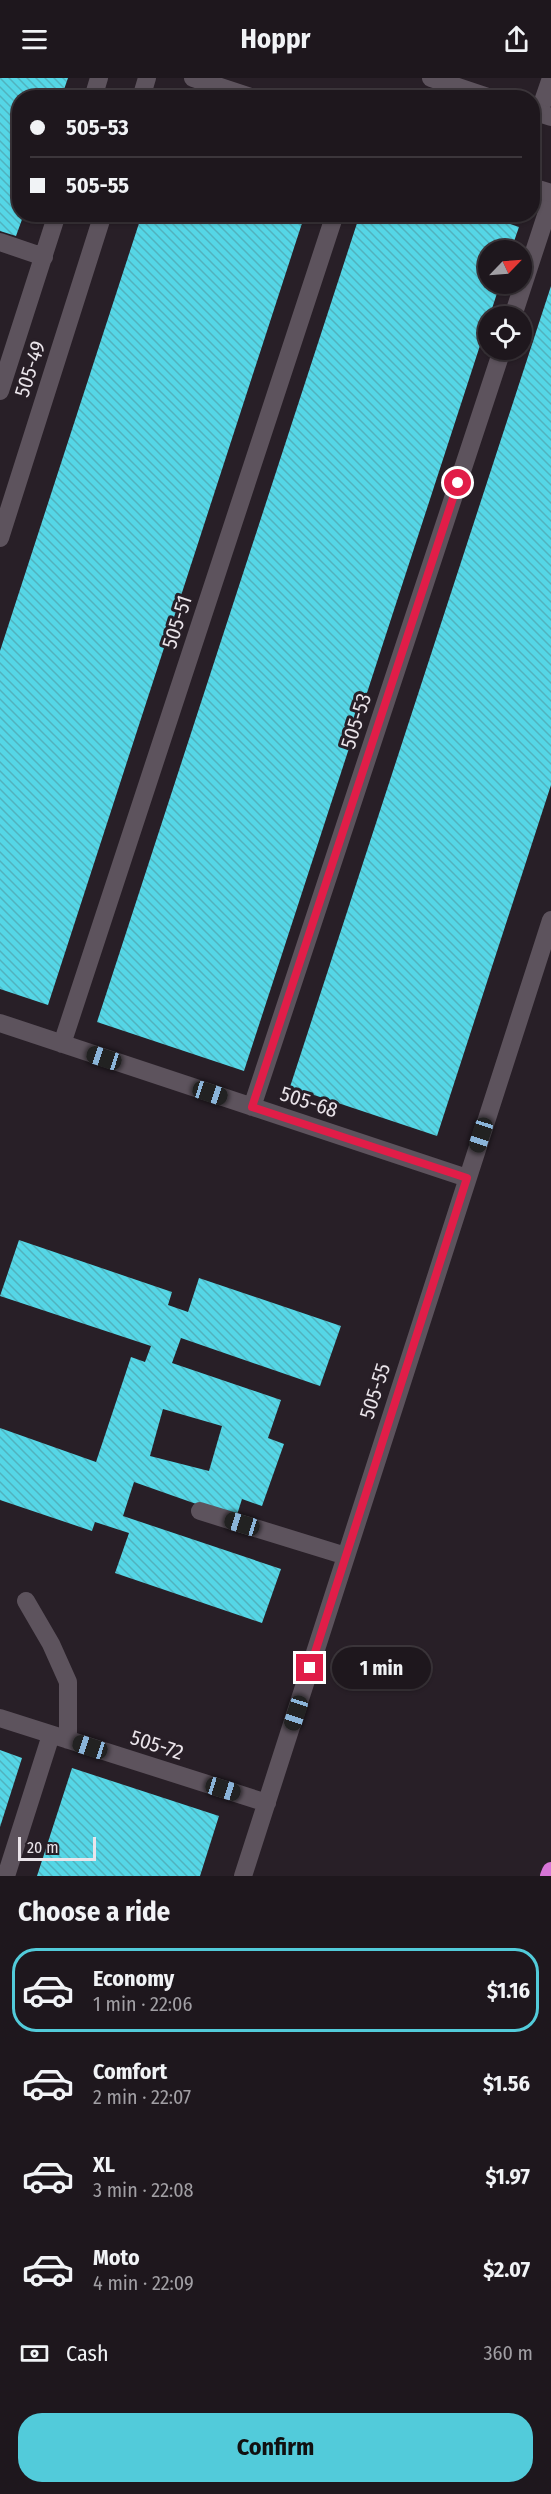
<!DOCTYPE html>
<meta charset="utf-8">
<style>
body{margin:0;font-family:"Fira Sans Condensed",sans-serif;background:#2b242a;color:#f1f3f6;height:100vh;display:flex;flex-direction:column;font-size:22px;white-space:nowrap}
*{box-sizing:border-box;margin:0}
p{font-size:20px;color:#a19fa4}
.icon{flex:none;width:33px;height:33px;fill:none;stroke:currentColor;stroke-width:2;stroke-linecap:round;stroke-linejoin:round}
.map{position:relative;height:1798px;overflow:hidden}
.details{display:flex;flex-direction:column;background:#1e171d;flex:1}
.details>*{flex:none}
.hud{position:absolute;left:12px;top:12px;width:528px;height:132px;border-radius:24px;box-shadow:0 2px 4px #0004,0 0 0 2px #3c363b;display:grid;align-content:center;height:132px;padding:0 18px;background:#1e171d}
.needle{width:39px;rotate:65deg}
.tools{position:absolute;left:478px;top:162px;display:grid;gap:12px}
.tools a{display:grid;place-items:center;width:54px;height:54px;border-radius:50%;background:#1e171d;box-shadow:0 2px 4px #0004,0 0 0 2px #3c363b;font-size:30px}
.scale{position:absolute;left:18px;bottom:15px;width:78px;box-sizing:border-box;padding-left:6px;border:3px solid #eae4ea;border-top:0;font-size:16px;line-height:21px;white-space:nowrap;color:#eae4ea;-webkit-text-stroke:4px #281f27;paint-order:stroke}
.end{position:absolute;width:27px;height:27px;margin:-14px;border:8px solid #e11d48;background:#fff;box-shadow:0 0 0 3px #fff}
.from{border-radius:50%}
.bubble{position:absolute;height:42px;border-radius:21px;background:#1e171d;box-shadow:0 2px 4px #0004,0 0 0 2px #3c363b;font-size:20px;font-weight:700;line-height:42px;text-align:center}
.car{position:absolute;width:18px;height:36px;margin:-18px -9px;border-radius:8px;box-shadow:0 0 4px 2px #0007;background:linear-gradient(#222 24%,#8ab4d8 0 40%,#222 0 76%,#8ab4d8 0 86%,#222 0)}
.hud b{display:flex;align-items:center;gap:21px;height:57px;font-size:22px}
.hud b+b{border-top:2px solid #3c363b}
.hud i{width:15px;height:15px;background:#f1f3f6}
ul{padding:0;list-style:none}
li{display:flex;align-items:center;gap:18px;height:84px;margin:0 12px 9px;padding:0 6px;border:3px solid transparent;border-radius:24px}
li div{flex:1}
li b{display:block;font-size:22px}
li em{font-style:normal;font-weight:700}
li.selected{border-color:#52cbda}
li>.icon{width:54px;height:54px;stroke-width:1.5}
h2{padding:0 18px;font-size:27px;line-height:72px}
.pay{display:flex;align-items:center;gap:15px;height:66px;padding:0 18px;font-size:22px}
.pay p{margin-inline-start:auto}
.cta{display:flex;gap:12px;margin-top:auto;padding:12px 18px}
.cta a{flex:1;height:69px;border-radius:24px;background:#52cbda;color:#111;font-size:24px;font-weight:700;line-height:69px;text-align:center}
header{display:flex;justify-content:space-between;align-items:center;height:78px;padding:0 18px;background:#1e171d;font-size:27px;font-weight:700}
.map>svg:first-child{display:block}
</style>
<header><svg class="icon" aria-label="menu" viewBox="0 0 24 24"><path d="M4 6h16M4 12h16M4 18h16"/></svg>Hoppr<svg class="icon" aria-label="share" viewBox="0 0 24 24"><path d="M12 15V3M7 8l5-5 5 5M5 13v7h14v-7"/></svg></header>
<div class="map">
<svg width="551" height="1798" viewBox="0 0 551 1798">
<defs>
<pattern id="building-back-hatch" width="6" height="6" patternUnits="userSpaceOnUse" patternTransform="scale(1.5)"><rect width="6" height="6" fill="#55d6e6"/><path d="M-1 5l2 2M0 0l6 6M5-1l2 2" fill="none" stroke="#51b2be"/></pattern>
</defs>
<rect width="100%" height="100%" fill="#281f27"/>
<!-- building -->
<path fill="url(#building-back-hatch)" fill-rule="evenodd" d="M0 0H68L61 20H20V136H24L16 158 0 153Z
M142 136H305L48 927 0 911V573Z
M360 136H480L519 149 511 172H489V206H500L244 993 97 944Z
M551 208V707L437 1058 290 1009Z
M19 1162 172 1214 168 1227 188 1234 199 1200 341 1248 320 1308 181 1260 172 1285 281 1322 268 1360 284 1366 262 1428 242 1421 236 1440 134 1404 123 1438 281 1491 262 1545 115 1495 129 1455 95 1444 92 1453 0 1422V1350L96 1384 131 1279 145 1284 151 1268 0 1218ZM163 1331 222 1348 209 1393 150 1378Z
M0 1672 22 1680 0 1749Z
M72 1690 219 1738 200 1798H37Z"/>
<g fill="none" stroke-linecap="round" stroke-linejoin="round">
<!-- minor -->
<path stroke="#5d535d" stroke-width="18" d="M93 20 99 0
M141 20 147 0
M539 35 551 0
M0 164 44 179
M513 238 551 122
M0 313 57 136
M0 460 103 136
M0 945 467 1100
M62 966 335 136
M252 1029 502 272
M200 1433 346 1478
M26 1523 51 1566 68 1604V1662
M0 1640 267 1725
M6 1798 51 1657
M243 1798 551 842"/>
<!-- tertiary -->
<path stroke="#5d535d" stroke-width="18" d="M193 0 254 20
M431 0 491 20
M532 33 551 39
M532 109 551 115"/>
<!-- motorway -->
<path stroke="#d775d7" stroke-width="18" d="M549 1798 551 1793"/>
</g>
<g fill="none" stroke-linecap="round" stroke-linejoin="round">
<!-- route -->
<path stroke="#e11d48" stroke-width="8" d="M310 1590 467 1100 252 1029 458 405"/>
</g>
<g text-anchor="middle" stroke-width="6" stroke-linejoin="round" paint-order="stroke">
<!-- street labels -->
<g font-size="21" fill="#eae4ea" stroke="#281f27">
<text transform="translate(30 291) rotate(-72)" y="7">505-49</text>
<text transform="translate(177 544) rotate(-72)" y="7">505-51</text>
<text transform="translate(356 643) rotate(-72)" y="7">505-53</text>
<text transform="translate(309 1024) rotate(18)" y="7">505-68</text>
<text transform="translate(375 1313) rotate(-72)" y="7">505-55</text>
<text transform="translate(157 1667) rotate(18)" y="7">505-72</text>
</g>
</g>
</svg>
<div class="tools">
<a><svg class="needle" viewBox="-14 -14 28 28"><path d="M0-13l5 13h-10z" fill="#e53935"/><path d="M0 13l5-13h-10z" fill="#a19fa4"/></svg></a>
<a><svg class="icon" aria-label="locate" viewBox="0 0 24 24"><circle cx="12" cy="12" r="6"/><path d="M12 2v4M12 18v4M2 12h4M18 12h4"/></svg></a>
</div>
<div class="scale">20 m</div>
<i class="end from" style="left:458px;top:405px"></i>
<i class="end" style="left:310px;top:1590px"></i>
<div class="bubble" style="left:332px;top:1569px;width:99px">1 min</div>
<i class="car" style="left:104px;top:980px;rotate:288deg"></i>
<i class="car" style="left:210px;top:1015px;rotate:108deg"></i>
<i class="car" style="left:481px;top:1057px;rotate:198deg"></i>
<i class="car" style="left:242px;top:1446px;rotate:287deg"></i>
<i class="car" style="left:296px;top:1635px;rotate:198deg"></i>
<i class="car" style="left:90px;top:1669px;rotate:288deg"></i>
<i class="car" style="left:223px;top:1711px;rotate:107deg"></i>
<div class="hud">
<b><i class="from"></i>505-53</b>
<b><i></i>505-55</b>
</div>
</div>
<section class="details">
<h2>Choose a ride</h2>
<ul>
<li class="selected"><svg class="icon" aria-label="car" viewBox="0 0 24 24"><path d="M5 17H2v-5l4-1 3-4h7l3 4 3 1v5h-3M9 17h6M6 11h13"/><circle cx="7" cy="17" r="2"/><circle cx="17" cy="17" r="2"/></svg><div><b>Economy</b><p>1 min · 22:06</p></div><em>$1.16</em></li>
<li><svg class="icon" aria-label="car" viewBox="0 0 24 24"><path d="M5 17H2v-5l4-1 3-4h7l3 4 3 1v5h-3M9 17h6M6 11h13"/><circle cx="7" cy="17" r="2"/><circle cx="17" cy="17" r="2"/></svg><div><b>Comfort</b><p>2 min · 22:07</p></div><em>$1.56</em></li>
<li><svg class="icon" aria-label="car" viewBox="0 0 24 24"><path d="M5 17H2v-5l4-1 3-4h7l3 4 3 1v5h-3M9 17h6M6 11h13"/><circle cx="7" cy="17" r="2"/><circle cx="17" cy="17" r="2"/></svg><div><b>XL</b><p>3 min · 22:08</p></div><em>$1.97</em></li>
<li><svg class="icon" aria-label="car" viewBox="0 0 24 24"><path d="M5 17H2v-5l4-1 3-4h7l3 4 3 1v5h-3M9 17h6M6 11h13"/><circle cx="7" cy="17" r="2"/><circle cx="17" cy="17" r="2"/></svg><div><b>Moto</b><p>4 min · 22:09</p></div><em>$2.07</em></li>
</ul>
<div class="pay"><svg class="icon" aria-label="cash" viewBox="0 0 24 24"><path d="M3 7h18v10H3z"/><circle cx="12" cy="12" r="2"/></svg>Cash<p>360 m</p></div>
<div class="cta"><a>Confirm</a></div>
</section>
